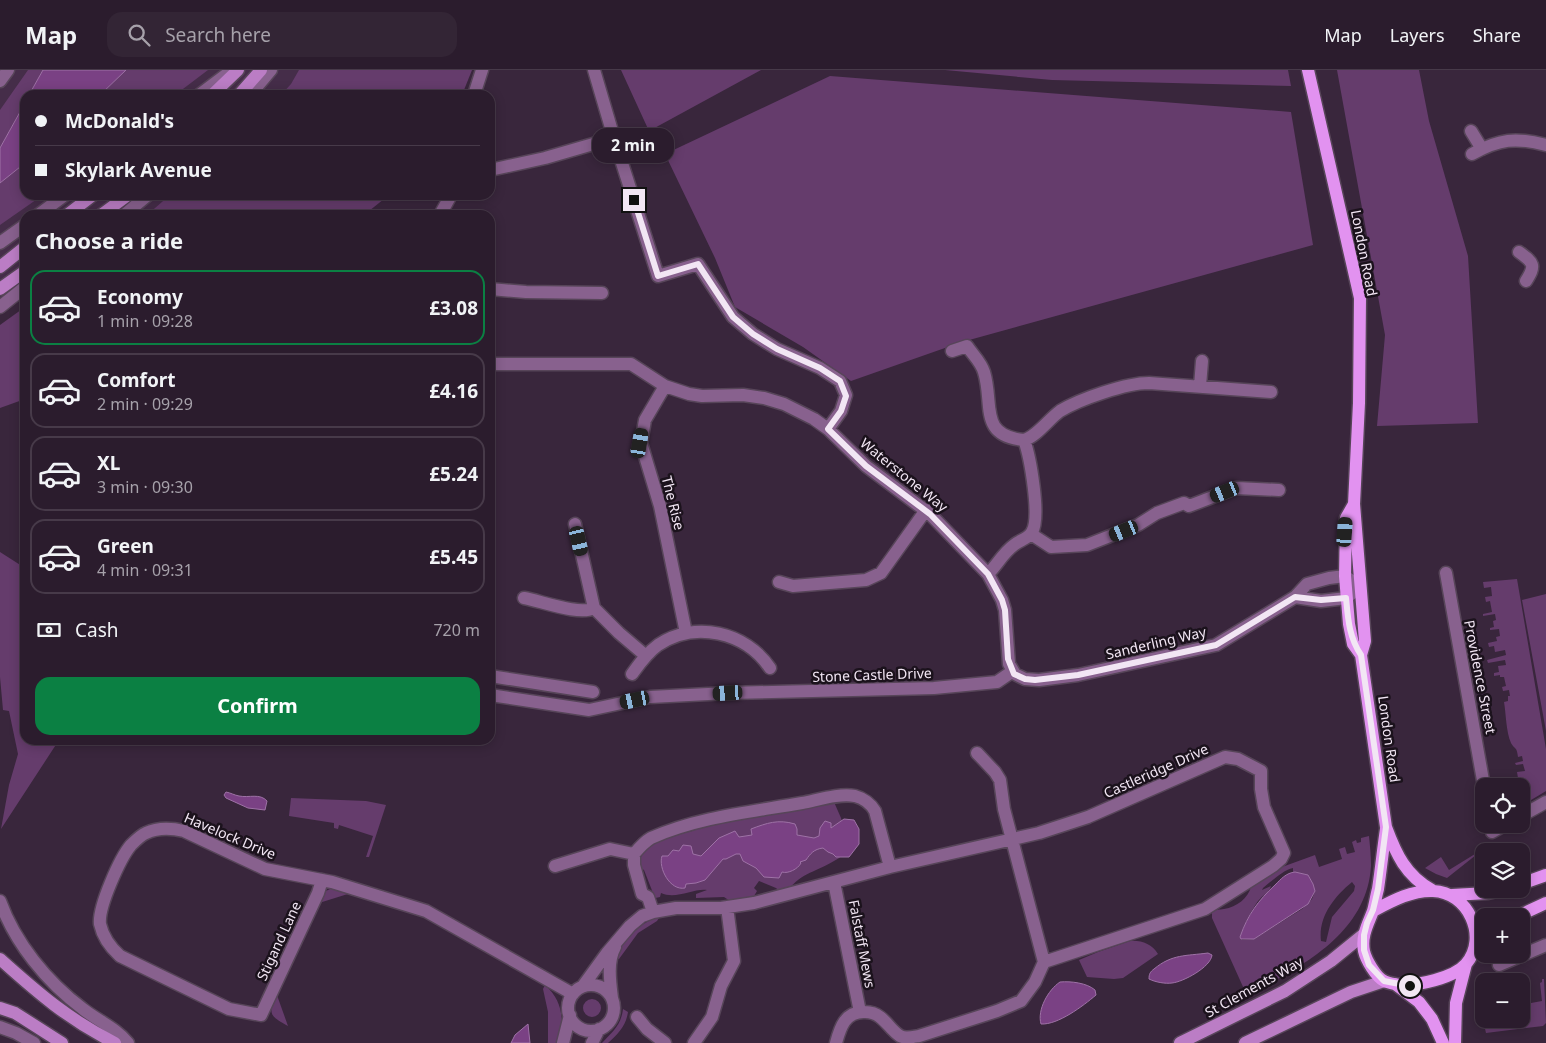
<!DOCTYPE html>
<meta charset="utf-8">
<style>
body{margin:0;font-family:"Noto Sans",sans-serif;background:#332535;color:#f1f3f6;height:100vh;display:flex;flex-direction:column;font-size:19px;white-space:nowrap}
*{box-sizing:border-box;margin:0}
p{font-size:16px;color:#a6a1aa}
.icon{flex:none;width:28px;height:28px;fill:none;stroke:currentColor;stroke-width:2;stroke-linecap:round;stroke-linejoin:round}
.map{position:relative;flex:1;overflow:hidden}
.details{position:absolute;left:20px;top:140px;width:475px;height:535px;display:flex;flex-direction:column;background:#2b1c2d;border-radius:15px;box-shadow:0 2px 12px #0003,0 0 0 1px #473a49}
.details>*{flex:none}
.guide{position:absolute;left:20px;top:20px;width:475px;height:110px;border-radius:15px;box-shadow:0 2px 12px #0003,0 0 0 1px #473a49;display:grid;align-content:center;height:110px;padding:0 15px;background:#2b1c2d}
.buttons{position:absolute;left:1475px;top:708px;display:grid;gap:10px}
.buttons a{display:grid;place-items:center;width:55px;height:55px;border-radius:10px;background:#2b1c2d;box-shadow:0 2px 12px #0003,0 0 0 1px #473a49;font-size:25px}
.end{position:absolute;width:22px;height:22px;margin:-11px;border:6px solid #f2e6f4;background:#111;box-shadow:0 0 0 2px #111}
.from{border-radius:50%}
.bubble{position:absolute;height:35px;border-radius:15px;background:#2b1c2d;box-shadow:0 2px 12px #0003,0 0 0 1px #473a49;font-size:16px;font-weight:700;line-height:35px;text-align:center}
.car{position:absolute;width:15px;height:30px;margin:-15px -8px;border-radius:6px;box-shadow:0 0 4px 1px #0007;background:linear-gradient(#222 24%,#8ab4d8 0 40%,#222 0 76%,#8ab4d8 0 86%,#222 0)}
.guide b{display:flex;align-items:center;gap:18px;height:48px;font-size:19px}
.guide b+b{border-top:1px solid #473a49}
.guide i{width:12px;height:12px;background:#f1f3f6}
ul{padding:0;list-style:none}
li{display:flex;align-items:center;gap:15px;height:75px;margin:0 10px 8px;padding:0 5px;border:2px solid #473a49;border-radius:15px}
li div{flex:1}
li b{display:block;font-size:19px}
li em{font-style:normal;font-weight:700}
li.current{border-color:#0b8043}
li>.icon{width:45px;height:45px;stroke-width:1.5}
h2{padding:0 15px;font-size:22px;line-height:60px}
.pay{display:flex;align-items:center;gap:12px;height:55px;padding:0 15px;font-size:19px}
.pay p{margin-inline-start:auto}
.button{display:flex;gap:10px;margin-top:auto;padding:10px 15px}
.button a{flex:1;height:58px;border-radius:15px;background:#0b8043;color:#fff;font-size:20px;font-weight:700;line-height:58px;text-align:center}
header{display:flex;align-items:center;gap:30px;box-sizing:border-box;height:70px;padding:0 25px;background:#2b1c2d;border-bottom:1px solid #473a49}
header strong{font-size:24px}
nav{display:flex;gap:28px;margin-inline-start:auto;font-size:18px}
.search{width:350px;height:45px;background:#332535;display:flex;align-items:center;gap:12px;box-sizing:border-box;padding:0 18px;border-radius:15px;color:#a6a1aa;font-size:19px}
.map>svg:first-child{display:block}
</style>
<header>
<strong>Map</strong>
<div class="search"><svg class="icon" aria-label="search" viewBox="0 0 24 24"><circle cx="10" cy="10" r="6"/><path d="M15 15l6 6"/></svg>Search here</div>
<nav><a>Map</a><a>Layers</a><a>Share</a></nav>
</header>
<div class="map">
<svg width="1546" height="973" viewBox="0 0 1546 973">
<rect width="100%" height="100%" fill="#39263c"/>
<!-- built -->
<path fill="#452d49" d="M0 0H353L338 25H25V125H251L213 145H25V227L0 228Z"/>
<!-- green -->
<path fill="#653c6c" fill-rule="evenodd" d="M28 0H43L29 25H25V33L0 78V40Z
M126 0H208L175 25H100Z
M299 0H472L462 25H281L291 14Z
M621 0H761L649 61Z
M945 0H1288L1291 16 1052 10Z
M1337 0H1419L1429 51 1468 186 1478 353 1377 356 1385 265Z
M830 6 1291 42 1313 175 962 272 851 311 803 277 735 237 715 188 665 84Z
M25 93V125H43L0 155V113Z
M170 125H389L364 145H147Z
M25 237V329L0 338V255Z
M0 482 25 498V670H59L1 759 9 715 18 684 9 641 3 640 0 607Z
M1517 509 1546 679V721L1521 736V725L1527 724 1525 716H1523L1522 710 1513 711V709L1518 708 1517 702 1525 701 1523 694 1516 695 1515 693 1523 691 1522 686 1518 687C1517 676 1514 679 1511 673 1506 662 1506 643 1504 632L1508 631V626H1510L1509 620 1503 621 1502 617 1506 616 1504 607H1500V605L1494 606V603L1499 602 1498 596 1506 595 1505 590 1488 593 1487 590 1506 585 1505 580 1495 582 1494 576 1489 577 1488 573 1497 571 1496 567 1500 566 1499 559 1490 560V558L1494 557 1493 551 1496 550 1495 544 1483 546V544L1492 542 1490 531 1486 532 1485 527 1492 526 1491 517 1484 518 1483 512Z
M1546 524V661L1522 530Z
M291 728 366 731 386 735 369 787H366L373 766 339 755 338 759 334 758V753L289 746Z
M834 732 841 748 850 779C845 783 840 788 834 791 812 804 801 802 784 825L776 818 759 811 754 818 757 821 754 826 730 831 724 827 696 828V824L707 820C694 818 676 830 661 823L660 827 651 829 653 823 644 800 639 797 640 789 645 779 669 763 689 762 720 751Z
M1369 766C1370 776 1371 786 1371 796 1367 862 1305 895 1253 922L1244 919 1212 848V842C1217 839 1219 840 1224 839 1237 837 1248 828 1251 817L1282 797 1315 785 1319 797 1342 789 1339 779 1345 777 1347 784 1355 782 1352 772 1356 770 1357 773 1361 772V768ZM1293 798V802L1308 805 1313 814 1315 821 1312 829 1302 839 1254 869 1242 870 1240 867C1244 855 1251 841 1258 831 1263 825 1269 823 1271 816L1262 820 1263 818C1272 811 1283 800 1293 798ZM1352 812 1355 816 1354 821 1332 847 1326 872 1321 871C1318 847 1334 827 1352 812Z
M1475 784 1476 785 1447 808 1436 804 1425 798 1441 787 1449 800Z
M334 817 351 823 319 833 326 821Z
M661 845 657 851 638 863 619 889 616 888C623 867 641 853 661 845Z
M1130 871C1141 870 1152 874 1158 884L1123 908 1114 909 1087 907 1079 890 1098 882Z
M1542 909H1544L1546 953 1543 956 1486 963 1478 928 1484 927V949H1495V950L1521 949V934L1525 933 1526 938 1531 937V933L1542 931 1540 913 1542 912Z
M545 915C563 931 564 950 560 973H548V942L543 919Z
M276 924 278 928 288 956C268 945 269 944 276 924Z
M583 938a9 9 0 1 1 18 0a9 9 0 1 1-18 0Z
M623 939 628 942C626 956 618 964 608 973H602C612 962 621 956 623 939Z"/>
<!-- water -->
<path fill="#7a4184" stroke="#9e72a6" d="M43 0H126L100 25H29Z
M25 33V93L0 113V78Z
M226 722C231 723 234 725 239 726 249 728 260 723 267 731L265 740 248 738 226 728 224 725Z
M844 749 854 750 859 759V774L849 787H836L833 784 828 782 823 778C814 779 810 784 806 790L800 792 801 793C798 799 788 804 782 802L779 808 764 807 756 798 743 791 740 784H736L726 789H723L705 810 696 813 686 814 685 818C670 821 658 798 662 786H668L673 780 679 781 683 775 691 776 693 784 701 786 719 768 735 761 739 767 752 765 751 759C767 753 778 749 795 754L797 759V765L814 768 819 766 820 758 825 751 831 753V758Z
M1295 802 1308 805 1313 814 1315 821 1308 834 1254 869H1241L1240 867C1248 844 1258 831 1275 815 1281 809 1286 803 1295 802Z
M1208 883 1212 885C1211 897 1183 912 1172 913 1165 914 1155 912 1149 909 1149 904 1150 902 1154 899 1172 884 1186 886 1208 883Z
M1060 912C1071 911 1087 913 1095 920L1096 925C1083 936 1058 955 1041 954 1037 940 1048 920 1060 912Z
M528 954 530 973H511L515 965Z"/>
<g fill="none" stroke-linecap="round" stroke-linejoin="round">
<!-- minor casing -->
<g stroke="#574559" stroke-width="15">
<path id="minor" d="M0 11 8 0
M474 25 482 0
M1471 61 1482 79
M1472 84C1499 69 1516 67 1546 75
M622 93 658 206 698 194 733 247 753 264 777 279 820 298 840 311 846 325 841 341 828 359
M490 100 545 88 614 68 594 0
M440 145 451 125
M1519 182C1534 193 1536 195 1526 211
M490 219 526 222 602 223
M952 281 967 276C973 285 981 292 984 302 994 334 978 366 1024 370 1030 386 1041 447 1032 462 1028 469 1020 470 1014 475 1003 483 997 495 988 504
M490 294H631L665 316 689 324 702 326 743 325 764 328 784 334 814 349 828 359 866 396 930 444 988 504 1002 530 1005 540 1009 594 1015 604 1025 609 1039 610 1078 605 1216 575 1295 527 1307 514 1329 508 1345 506 1360 517 1346 528 1321 531 1295 527
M665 316 645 350 641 373 660 436 686 563
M1200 316 1202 291
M1024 370C1036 367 1049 349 1060 341 1080 329 1126 313 1149 313L1271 322
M575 454 594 538
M1031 464 1051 477 1087 475 1138 455 1157 443 1184 433 1189 436 1236 418 1279 420
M1446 503 1484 716
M779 512 793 516 866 510 881 503 926 440
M524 528C541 531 580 546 594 538L619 563 646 586
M632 604C640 593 647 583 658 575 695 550 746 562 770 598
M490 606 593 622
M490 625 589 640 650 627 728 623 934 618 997 612 1013 601
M977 683 995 702 1000 710 1004 739 1044 892
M1521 746 1546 732
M1491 754 1492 762 1506 754
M555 796 610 779 634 784
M322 810 318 823 261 945 229 939 120 886C110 877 103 868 100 854 98 837 120 788 131 775 135 771 141 765 146 763 159 757 171 758 184 761L265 799 332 812 426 841 573 924
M834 812 860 942
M653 842 648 827 642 824 634 795V784C639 778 644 772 651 768 698 747 751 742 802 733 818 730 839 723 855 726 863 728 871 734 875 741L890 797
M1499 895 1546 875
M568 938a23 23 0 1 1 46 0a23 23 0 1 1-46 0Z
M583 916 607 883 630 856 642 846 653 842 676 838H721L754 833 890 797 1039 763 1088 747 1225 687 1238 689 1261 701V719L1264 737 1284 783 1281 789 1273 796 1205 839 1044 892 1035 912 1021 931 997 941 919 966C913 967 905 969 900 966 892 961 887 952 880 947 875 943 870 942 865 942 845 941 840 958 836 973
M612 928C610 912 607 891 615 877
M637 947 647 959 665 973
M0 957 16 963 34 973
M563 973 570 945
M592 973 599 959
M694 973 712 947 721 916 734 891 727 837"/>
</g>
<!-- tertiary casing -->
<g stroke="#574559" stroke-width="15">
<path id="tertiary" d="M199 25 231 1
M250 25 271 0
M38 145 65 125
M124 145 148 125
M0 173 25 155
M0 237 25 217
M0 831C15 873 47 912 83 939 98 951 116 958 128 973"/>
</g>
<!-- secondary casing -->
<g stroke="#574559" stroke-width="15">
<path id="secondary" d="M212 25 238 0
M239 25 261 0
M67 145 93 125
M101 145 128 125
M0 197 25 177
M0 219 25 201
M0 889C39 924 68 949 115 973
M0 938 15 943 62 973
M1180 973 1285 921 1331 891 1363 865
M1245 973 1351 922 1384 911"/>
</g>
<!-- primary casing -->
<g stroke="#574559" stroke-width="15">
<path id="primary" d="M1308 0 1360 228 1359 333 1354 434 1365 571 1361 585 1386 757C1396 784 1406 806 1432 820
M1354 434 1346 448 1345 506 1349 554 1353 574 1361 585
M1521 814 1546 805
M1452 825 1488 823 1506 819
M1373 841C1392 831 1412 820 1433 821 1468 822 1489 867 1466 894 1454 908 1417 916 1399 915 1395 914 1388 913 1384 911 1376 907 1366 890 1364 881 1361 866 1368 854 1373 841 1375 834 1376 826 1378 819 1381 799 1383 779 1386 759
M1518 846 1546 833
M1395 914 1419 932 1432 949 1443 973
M1455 973 1456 933 1466 894"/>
</g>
<!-- minor -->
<use href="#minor" stroke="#88618e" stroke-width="12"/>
<!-- tertiary -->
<use href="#tertiary" stroke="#88618e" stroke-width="12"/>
<!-- secondary -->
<use href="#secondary" stroke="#bb7dc5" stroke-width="12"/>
<!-- primary -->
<use href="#primary" stroke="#e292f0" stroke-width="12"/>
</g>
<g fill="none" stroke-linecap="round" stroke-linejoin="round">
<!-- route -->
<path stroke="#f2e6f4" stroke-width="6" d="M634 130 658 206 698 194 733 247 753 264 777 279 820 298 840 311 846 326 841 341 828 359 866 396 930 444 988 504 1002 530 1005 540 1008 589 1014 604 1025 609 1035 610 1078 605 1216 575 1295 527 1321 530 1346 528C1348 549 1349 567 1361 585L1386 757 1378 819 1373 840 1367 853 1364 865V880L1369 895 1384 911 1410 916"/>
</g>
<g text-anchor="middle" stroke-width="5" stroke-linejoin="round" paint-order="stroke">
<!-- street labels -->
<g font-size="14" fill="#f2e6f4" stroke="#1b121c">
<text transform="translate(1364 183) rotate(79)" y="5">London Road</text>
<text transform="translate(904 405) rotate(39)" y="5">Waterstone Way</text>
<text transform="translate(673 433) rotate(76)" y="5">The Rise</text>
<text transform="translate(1156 573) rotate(-13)" y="5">Sanderling Way</text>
<text transform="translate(872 605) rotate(-2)" y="5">Stone Castle Drive</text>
<text transform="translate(1480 607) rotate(79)" y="5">Providence Street</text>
<text transform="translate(1389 669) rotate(82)" y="5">London Road</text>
<text transform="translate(1156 701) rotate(-24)" y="5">Castleridge Drive</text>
<text transform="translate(230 766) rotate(23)" y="5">Havelock Drive</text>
<text transform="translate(279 871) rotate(-65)" y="5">Stigand Lane</text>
<text transform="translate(862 874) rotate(79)" y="5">Falstaff Mews</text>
<text transform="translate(1254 917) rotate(-29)" y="5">St Clements Way</text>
</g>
</g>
</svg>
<div class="buttons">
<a><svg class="icon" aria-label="locate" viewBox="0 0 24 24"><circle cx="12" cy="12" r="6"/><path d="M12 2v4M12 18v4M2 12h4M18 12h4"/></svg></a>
<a><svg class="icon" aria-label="layers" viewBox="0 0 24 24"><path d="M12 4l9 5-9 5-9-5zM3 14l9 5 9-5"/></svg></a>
<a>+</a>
<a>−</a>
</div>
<i class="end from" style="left:1410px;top:916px"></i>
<i class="end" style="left:634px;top:130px"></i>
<div class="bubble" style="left:592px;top:58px;width:82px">2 min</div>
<i class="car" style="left:640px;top:373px;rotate:10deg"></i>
<i class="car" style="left:1225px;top:422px;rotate:248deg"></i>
<i class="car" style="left:1124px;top:461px;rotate:248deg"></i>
<i class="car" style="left:1345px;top:462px;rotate:4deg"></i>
<i class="car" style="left:579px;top:471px;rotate:167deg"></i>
<i class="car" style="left:728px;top:623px;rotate:267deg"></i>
<i class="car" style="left:635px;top:630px;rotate:258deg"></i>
<div class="guide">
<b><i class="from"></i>McDonald's</b>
<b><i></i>Skylark Avenue</b>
</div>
<section class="details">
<h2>Choose a ride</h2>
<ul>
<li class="current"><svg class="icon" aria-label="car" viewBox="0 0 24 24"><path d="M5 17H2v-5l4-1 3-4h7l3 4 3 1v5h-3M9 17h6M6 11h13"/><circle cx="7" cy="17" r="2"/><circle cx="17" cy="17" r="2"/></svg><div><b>Economy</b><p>1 min · 09:28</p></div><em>£3.08</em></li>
<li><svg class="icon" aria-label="car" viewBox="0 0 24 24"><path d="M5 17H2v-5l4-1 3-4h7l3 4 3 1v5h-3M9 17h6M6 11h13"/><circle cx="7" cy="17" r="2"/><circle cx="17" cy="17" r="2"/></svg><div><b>Comfort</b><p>2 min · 09:29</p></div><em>£4.16</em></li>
<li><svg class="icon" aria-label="car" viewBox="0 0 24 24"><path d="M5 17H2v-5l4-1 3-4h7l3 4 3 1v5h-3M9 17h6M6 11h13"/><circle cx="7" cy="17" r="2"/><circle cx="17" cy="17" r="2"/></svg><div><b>XL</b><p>3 min · 09:30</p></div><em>£5.24</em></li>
<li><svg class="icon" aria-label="car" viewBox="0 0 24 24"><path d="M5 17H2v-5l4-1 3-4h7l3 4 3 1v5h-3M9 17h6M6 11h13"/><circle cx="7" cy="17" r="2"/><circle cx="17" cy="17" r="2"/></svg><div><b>Green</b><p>4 min · 09:31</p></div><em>£5.45</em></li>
</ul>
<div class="pay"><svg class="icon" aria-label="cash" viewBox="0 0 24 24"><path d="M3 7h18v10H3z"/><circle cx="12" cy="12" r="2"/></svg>Cash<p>720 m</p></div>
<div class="button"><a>Confirm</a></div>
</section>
</div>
